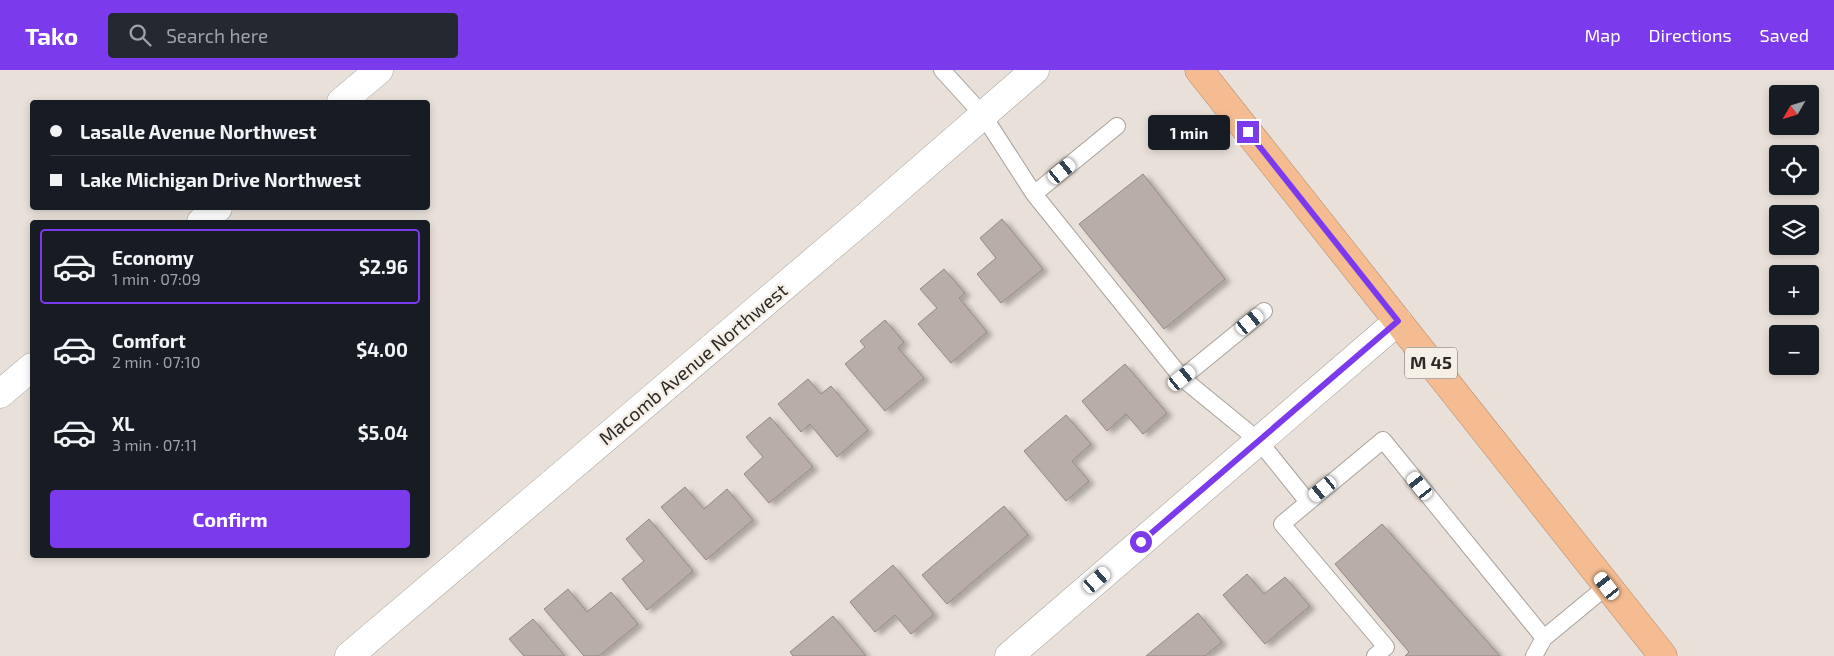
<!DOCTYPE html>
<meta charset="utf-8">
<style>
body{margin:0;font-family:"Exo 2",sans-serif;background:#242831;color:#f1f3f6;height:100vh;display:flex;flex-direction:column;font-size:19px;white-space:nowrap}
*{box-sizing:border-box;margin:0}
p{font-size:16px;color:#9ea1a6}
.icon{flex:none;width:28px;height:28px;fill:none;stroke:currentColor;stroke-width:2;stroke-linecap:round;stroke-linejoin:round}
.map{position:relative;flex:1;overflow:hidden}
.details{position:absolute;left:30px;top:150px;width:400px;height:338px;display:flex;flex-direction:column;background:#171b24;border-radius:5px;box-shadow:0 2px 8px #0003}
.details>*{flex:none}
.top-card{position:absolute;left:30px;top:30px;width:400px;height:110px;border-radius:5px;box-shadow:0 2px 8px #0003;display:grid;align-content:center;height:110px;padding:0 20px;background:#171b24}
.needle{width:32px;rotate:231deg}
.controls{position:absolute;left:1769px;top:15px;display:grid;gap:10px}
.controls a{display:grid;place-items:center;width:50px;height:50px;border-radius:5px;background:#171b24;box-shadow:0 2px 8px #0003;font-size:25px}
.end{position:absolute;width:22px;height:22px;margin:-11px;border:6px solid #7c3aed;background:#fff;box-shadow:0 0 0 2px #fff}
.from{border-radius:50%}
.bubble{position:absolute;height:35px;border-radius:5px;background:#171b24;box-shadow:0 2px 8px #0003;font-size:16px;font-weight:700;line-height:35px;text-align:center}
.car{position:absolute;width:15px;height:30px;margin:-15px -8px;border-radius:6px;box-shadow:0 0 4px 1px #0007;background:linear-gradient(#fff 24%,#345 0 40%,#fff 0 76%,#345 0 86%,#fff 0)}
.top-card b{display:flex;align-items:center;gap:18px;height:48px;font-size:19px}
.top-card b+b{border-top:1px solid #363941}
.top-card i{width:12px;height:12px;background:#f1f3f6}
ul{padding:9px 0 0;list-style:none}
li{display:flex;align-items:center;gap:15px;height:75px;margin:0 10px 8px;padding:0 10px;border:2px solid transparent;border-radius:5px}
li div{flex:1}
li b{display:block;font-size:19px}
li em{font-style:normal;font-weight:700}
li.active{border-color:#7c3aed}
li>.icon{width:45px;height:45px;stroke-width:1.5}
.button{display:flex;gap:10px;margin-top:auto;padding:10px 20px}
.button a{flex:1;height:58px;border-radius:5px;background:#7c3aed;color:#fff;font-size:20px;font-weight:700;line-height:58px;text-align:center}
header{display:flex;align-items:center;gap:30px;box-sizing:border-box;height:70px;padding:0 25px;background:#7c3aed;color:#fff}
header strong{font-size:24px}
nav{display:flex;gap:28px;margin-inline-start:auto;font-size:18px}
.search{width:350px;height:45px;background:#242831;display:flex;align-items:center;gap:12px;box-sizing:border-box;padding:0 18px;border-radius:5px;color:#9ea1a6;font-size:19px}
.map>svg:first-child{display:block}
</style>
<header>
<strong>Tako</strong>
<div class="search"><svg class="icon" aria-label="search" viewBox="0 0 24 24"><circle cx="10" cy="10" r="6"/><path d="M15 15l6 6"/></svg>Search here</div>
<nav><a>Map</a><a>Directions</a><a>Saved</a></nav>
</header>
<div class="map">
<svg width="1834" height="586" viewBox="0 0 1834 586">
<defs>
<filter id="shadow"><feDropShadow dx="5.5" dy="3" stdDeviation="2.5" flood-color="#0004"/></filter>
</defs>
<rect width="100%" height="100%" fill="#e9e1d9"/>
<!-- building -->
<path fill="#b8ada9" stroke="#938884" filter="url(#shadow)" d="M1143 104 1225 209 1164 259 1079 154Z
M1002 149 1043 199 1001 233 977 204 996 188 980 168Z
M944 199 965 223 959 228 987 262 951 293 918 254 937 238 920 219Z
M885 250 904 272 898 278 924 308 885 341 845 294 865 277 860 271Z
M1125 294 1167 343 1143 364 1126 344 1107 361 1082 331Z
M808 309 821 324 831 316 868 360 837 387 810 354 801 362 778 334Z
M1066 345 1091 374 1072 391 1089 411 1066 431 1024 381Z
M770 347 813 397 769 433 744 404 763 387 746 367Z
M685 417 704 439 727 419 753 450 706 490 661 437Z
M1004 436 1028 465 947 534 922 505Z
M649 449 693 501 647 540 622 509 644 491 626 469Z
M1382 454 1500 586H1405L1409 582 1335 494Z
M893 495 934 544 911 564 895 545 875 562 850 532Z
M1247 504 1264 524 1285 507 1310 536 1265 574 1223 525Z
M568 519 587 542 611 522 638 554 599 586H584L544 539Z
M1198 543 1222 572 1205 586H1146Z
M833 546 866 586H793L790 582Z
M533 549 565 586H524L509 569Z"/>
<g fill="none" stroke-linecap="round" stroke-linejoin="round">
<!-- lane casing -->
<g stroke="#a9a29a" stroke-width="18">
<path id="lane" d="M942 0 983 45 1034 124 1182 308 1259 371 1308 432
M1034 124 1117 56
M1182 308 1264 241
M1375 586 1386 577 1282 454 1383 370 1544 568 1607 516
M1534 586 1544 568"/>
</g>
<!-- street casing -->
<g stroke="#a9a29a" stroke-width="29">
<path id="street" d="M341 32 379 0
M201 152 218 138
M0 324 32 297
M349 586 867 146 1035 0
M1009 586 1398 251"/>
</g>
<!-- highway casing -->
<g stroke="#af896c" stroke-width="29">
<path id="highway" d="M1199 0 1663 586"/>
</g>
<!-- lane -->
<use href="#lane" stroke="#fff" stroke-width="16"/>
<!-- street -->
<use href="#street" stroke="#fff" stroke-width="28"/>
<!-- highway -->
<use href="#highway" stroke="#f5bc92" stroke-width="28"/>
</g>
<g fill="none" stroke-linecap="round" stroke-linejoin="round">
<!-- route -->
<path stroke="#7c3aed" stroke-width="6" d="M1141 472 1398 251 1248 62"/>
</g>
<g text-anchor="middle" stroke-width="5" stroke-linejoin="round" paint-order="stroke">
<!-- shield labels -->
<rect fill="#f6efe6" stroke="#696560" stroke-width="1" x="1405" y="277.5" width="52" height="31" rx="4"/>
<g font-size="18" font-weight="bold" fill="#2c2a26">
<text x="1431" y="299">M 45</text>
</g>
<!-- street labels -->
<g font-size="19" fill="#2c2a26" stroke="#f6efe6">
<text transform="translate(693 294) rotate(-40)" y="7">Macomb Avenue Northwest</text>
</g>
</g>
</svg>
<div class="controls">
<a><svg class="needle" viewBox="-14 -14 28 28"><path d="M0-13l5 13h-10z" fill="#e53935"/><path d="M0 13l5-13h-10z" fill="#9ea1a6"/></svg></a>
<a><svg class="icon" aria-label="locate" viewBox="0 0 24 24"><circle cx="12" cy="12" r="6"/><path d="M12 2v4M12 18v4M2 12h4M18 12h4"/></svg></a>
<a><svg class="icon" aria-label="layers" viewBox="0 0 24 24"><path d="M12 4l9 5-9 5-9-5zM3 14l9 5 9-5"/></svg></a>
<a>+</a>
<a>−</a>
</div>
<i class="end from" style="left:1141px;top:472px"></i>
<i class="end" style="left:1248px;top:62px"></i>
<div class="bubble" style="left:1148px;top:45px;width:82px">1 min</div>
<i class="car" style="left:1062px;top:101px;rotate:51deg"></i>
<i class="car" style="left:1250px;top:252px;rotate:51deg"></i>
<i class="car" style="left:1182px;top:308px;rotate:51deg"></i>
<i class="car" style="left:1420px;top:416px;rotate:321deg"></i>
<i class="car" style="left:1323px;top:419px;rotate:231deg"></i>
<i class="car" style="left:1097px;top:510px;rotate:49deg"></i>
<i class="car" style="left:1607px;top:516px;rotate:322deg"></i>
<div class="top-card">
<b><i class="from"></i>Lasalle Avenue Northwest</b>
<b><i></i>Lake Michigan Drive Northwest</b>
</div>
<section class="details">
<ul>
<li class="active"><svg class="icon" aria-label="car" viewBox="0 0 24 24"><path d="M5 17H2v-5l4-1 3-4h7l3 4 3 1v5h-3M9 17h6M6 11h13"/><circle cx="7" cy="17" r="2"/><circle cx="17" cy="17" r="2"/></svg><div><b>Economy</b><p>1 min · 07:09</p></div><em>$2.96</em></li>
<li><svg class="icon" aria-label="car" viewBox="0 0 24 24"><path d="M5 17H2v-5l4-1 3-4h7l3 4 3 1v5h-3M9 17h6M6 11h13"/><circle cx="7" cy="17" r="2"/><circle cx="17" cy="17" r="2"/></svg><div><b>Comfort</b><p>2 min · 07:10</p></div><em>$4.00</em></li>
<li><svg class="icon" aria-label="car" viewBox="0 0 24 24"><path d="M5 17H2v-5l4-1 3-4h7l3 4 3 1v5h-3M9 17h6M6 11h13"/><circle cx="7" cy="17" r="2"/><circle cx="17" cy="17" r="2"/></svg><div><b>XL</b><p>3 min · 07:11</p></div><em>$5.04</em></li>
</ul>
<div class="button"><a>Confirm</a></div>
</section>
</div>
